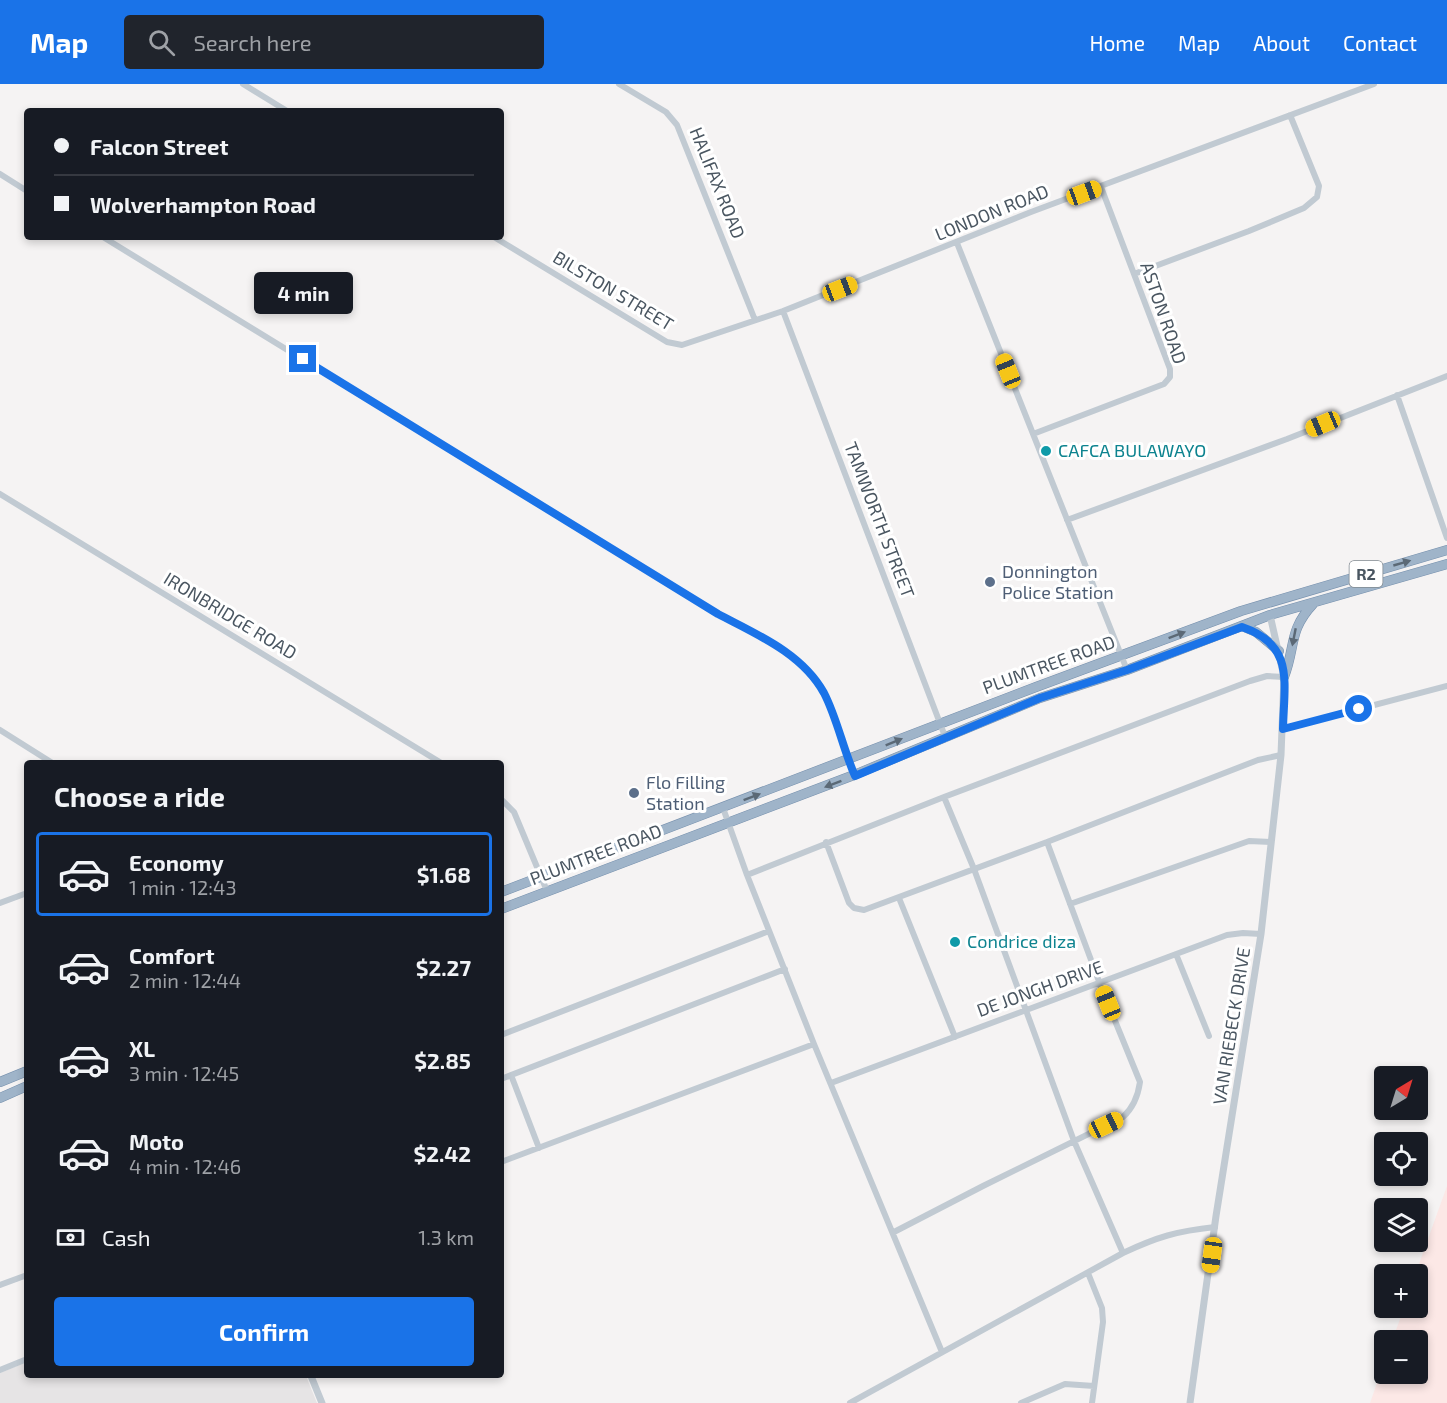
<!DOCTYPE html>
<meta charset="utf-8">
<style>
body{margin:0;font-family:"Exo 2",sans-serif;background:#20242c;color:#f1f3f6;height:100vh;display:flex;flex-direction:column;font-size:22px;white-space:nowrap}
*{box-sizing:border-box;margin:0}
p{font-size:20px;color:#9ea1a6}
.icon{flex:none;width:33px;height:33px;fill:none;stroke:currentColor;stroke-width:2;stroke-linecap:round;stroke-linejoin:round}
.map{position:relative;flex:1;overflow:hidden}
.drawer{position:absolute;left:24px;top:676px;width:480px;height:618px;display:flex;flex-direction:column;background:#171b24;border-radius:6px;box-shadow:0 3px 9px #0003}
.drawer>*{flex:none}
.guide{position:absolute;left:24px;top:24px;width:480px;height:132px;border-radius:6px;box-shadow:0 3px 9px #0003;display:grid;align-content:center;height:132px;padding:0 30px;background:#171b24}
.needle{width:39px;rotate:38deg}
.fabs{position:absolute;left:1374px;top:982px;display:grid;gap:12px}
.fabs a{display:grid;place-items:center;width:54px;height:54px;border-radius:6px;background:#171b24;box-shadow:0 3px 9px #0003;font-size:30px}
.end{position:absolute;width:27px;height:27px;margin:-14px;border:8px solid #1a73e8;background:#fff;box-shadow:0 0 0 3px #fff}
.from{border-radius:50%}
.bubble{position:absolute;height:42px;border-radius:6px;background:#171b24;box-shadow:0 3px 9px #0003;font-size:20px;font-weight:700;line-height:42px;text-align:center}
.car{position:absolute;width:18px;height:36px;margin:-18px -9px;border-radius:8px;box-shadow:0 0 4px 2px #0007;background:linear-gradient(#f5c518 24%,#345 0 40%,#f5c518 0 76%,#345 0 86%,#f5c518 0)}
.guide b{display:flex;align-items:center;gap:21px;height:57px;font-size:22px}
.guide b+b{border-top:2px solid #363941}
.guide i{width:15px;height:15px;background:#f1f3f6}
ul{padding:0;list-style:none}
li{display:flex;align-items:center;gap:18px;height:84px;margin:0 12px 9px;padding:0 18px;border:3px solid transparent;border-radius:6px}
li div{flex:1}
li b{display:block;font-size:22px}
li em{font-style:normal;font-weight:700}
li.active{border-color:#1a73e8}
li>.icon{width:54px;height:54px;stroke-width:1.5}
h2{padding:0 30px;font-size:27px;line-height:72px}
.pay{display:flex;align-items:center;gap:15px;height:66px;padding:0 30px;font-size:22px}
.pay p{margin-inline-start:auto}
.action{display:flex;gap:12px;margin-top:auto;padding:12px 30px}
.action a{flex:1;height:69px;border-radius:6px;background:#1a73e8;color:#fff;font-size:24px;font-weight:700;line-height:69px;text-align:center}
header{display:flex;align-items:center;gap:36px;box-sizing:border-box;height:84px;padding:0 30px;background:#1a73e8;color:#fff}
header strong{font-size:28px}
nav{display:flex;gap:33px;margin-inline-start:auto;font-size:21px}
.search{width:420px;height:54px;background:#20242c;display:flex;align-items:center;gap:15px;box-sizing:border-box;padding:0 21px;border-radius:6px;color:#9ea1a6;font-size:22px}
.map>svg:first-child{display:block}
</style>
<header>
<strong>Map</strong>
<div class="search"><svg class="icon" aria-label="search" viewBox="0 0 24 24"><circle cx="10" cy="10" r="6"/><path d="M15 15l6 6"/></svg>Search here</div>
<nav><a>Home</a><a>Map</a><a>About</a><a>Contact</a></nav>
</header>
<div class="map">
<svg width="1447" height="1319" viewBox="0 0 1447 1319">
<rect width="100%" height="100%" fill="#f5f3f3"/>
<!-- education -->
<path fill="#e6e4e5" d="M27 1278V1292H306L317 1319H0V1289Z"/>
<!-- medical -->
<path fill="#fce8e6" d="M1447 1102V1319H1370L1384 1279V1290H1418V1257H1392L1404 1224H1418V1191H1415Z"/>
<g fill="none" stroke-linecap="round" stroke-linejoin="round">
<!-- trunk casing -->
<g stroke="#7690ad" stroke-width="10">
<path id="trunk" d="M1242 542 1256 548 1279 567
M1284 593C1296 562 1288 547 1313 520
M501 808 1036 603 1241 527 1447 466
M501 825 854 691 1040 614 1127 586 1270 531 1447 480
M0 998 27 987
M0 1014 27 1002"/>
</g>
<!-- minor -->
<path stroke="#c1cad2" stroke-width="6" d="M243 0 287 27
M619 0 666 28 677 41 755 236
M0 90 27 107
M103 153 718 530C756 550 802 569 824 609 837 634 844 665 854 691
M494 153 667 258 682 261 783 227 1031 128 1374 0
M957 159 1127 586
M1134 190 1249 147 1304 124 1317 113 1319 102 1290 31
M783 227 946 655
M1397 311 1447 454
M1033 350 1164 300 1170 293V285L1101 103
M0 410 443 680
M1067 436 1287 355 1447 292
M1283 645 1447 602
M0 646 54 680
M944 713 974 785 1074 1057 1123 1169
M501 715 514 728 547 807
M723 724 747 791 814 960 942 1268
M826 758 849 819 854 824 864 826 1047 758 1258 676 1281 671
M747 791 944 713 1250 597 1267 592 1284 593
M899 814 955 953
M0 819 27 809
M1070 820 1249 757 1271 758
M1176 870 1209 952
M501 951 769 847
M511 991 539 1064
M501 995 785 885
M831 999 1227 851 1243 849 1261 850
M501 1078 814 960
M894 1148 983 1102 1123 1033C1133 1024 1138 1012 1140 998L1100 900 1047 758
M1088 1189 1102 1224 1103 1238 1092 1319
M0 1201 27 1191
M0 1286 27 1275
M850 1319 1123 1169C1157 1153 1177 1147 1215 1143
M1021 1319 1065 1300 1094 1302"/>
<!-- tertiary -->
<path stroke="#c1cad2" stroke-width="7" d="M311 1292 322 1319
M1190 1319 1216 1132 1261 850 1281 671 1284 593 1270 531"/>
<!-- trunk -->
<use href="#trunk" stroke="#9fb4c9" stroke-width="9"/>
</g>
<!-- one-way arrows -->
<defs><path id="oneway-solid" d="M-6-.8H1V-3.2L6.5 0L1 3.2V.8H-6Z" transform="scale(1.5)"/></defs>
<g fill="#5b6976">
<use href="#oneway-solid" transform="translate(1402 479) rotate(-16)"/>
<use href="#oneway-solid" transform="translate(1177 551) rotate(-21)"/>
<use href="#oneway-solid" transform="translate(1294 553) rotate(101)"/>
<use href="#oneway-solid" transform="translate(894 658) rotate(-22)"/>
<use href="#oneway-solid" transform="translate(833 700) rotate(159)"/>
<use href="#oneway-solid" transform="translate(752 713) rotate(-21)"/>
</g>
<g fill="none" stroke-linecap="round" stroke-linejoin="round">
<!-- route -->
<path stroke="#1a73e8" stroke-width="8" d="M303 275 718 530C756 550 802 569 824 609 837 634 843 665 855 692L1040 614 1127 586 1242 543C1295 561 1284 598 1283 645L1359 625"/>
</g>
<!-- markers -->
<g fill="#0f9aa8" stroke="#fff" stroke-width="2">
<circle cx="1046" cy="367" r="6"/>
<circle cx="955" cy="858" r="6"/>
</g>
<g fill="#5c6f8a" stroke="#fff" stroke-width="2">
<circle cx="990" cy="498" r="6"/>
<circle cx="634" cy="709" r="6"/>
</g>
<g text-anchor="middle" stroke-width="6" stroke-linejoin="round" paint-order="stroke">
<!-- shield labels -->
<rect fill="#fff" stroke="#808990" stroke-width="1.5" x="1349.5" y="477" width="33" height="26" rx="4.5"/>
<g font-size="16" font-weight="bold" fill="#4a5661">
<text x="1366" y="496">R2</text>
</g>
<!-- street labels -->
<g font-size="18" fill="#4a5661" stroke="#fff">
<text transform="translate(717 99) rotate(68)" y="6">HALIFAX ROAD</text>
<text transform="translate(992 129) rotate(-22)" y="6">LONDON ROAD</text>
<text transform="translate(613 207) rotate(31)" y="6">BILSTON STREET</text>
<text transform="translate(1163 229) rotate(71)" y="6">ASTON ROAD</text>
<text transform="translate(879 436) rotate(69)" y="6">TAMWORTH STREET</text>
<text transform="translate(230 532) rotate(31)" y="6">IRONBRIDGE ROAD</text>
<text transform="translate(1049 581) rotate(-20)" y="6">PLUMTREE ROAD</text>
<text transform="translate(596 771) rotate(-21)" y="6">PLUMTREE ROAD</text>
<text transform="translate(1040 905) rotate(-20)" y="6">DE JONGH DRIVE</text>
<text transform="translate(1232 942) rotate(-81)" y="6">VAN RIEBECK DRIVE</text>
</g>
<!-- culture labels -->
<g font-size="18" fill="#0d838f" stroke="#fff" text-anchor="start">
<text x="1058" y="373">CAFCA BULAWAYO</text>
<text x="967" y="864">Condrice diza</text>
</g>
<!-- service labels -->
<g font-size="18" fill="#4e5e75" stroke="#fff" text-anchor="start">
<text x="1002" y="494">Donnington<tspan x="1002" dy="21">Police Station</tspan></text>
<text x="646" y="705">Flo Filling<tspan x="646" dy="21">Station</tspan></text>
</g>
</g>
</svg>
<div class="fabs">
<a><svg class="needle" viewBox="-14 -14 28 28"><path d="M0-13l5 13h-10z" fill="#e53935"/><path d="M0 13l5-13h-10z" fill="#9ea1a6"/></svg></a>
<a><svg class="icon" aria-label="locate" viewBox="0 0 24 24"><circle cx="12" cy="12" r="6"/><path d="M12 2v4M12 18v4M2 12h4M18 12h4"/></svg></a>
<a><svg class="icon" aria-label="layers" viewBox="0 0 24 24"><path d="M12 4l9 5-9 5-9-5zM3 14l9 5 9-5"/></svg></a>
<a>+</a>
<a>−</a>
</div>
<i class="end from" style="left:1359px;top:625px"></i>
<i class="end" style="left:303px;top:275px"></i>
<div class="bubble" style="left:254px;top:188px;width:99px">4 min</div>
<i class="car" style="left:1084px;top:109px;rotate:70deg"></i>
<i class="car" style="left:840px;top:205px;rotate:69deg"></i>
<i class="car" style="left:1008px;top:287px;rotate:338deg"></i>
<i class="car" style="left:1323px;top:340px;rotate:247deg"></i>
<i class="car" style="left:1108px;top:919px;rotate:338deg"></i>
<i class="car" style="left:1106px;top:1041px;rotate:65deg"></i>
<i class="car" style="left:1212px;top:1171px;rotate:188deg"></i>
<div class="guide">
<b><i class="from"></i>Falcon Street</b>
<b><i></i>Wolverhampton Road</b>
</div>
<section class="drawer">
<h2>Choose a ride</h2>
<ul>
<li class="active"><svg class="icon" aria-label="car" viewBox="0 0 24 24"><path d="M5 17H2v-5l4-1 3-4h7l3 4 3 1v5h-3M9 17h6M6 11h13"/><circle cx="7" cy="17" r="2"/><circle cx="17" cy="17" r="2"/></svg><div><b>Economy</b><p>1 min · 12:43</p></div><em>$1.68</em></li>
<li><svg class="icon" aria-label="car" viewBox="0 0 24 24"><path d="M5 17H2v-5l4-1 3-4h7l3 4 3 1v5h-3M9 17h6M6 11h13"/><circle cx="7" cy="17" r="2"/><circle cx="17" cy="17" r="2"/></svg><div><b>Comfort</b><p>2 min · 12:44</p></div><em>$2.27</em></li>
<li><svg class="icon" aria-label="car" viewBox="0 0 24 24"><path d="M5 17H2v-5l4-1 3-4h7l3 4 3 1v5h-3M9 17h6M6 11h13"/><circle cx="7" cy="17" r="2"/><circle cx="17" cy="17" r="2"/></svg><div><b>XL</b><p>3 min · 12:45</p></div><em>$2.85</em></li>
<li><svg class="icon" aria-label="car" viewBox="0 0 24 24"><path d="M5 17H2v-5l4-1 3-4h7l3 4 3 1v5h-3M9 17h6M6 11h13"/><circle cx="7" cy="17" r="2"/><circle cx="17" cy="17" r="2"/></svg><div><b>Moto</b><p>4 min · 12:46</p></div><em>$2.42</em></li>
</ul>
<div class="pay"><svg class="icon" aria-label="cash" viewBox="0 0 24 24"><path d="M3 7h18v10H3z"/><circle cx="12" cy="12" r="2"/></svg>Cash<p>1.3 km</p></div>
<div class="action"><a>Confirm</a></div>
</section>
</div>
